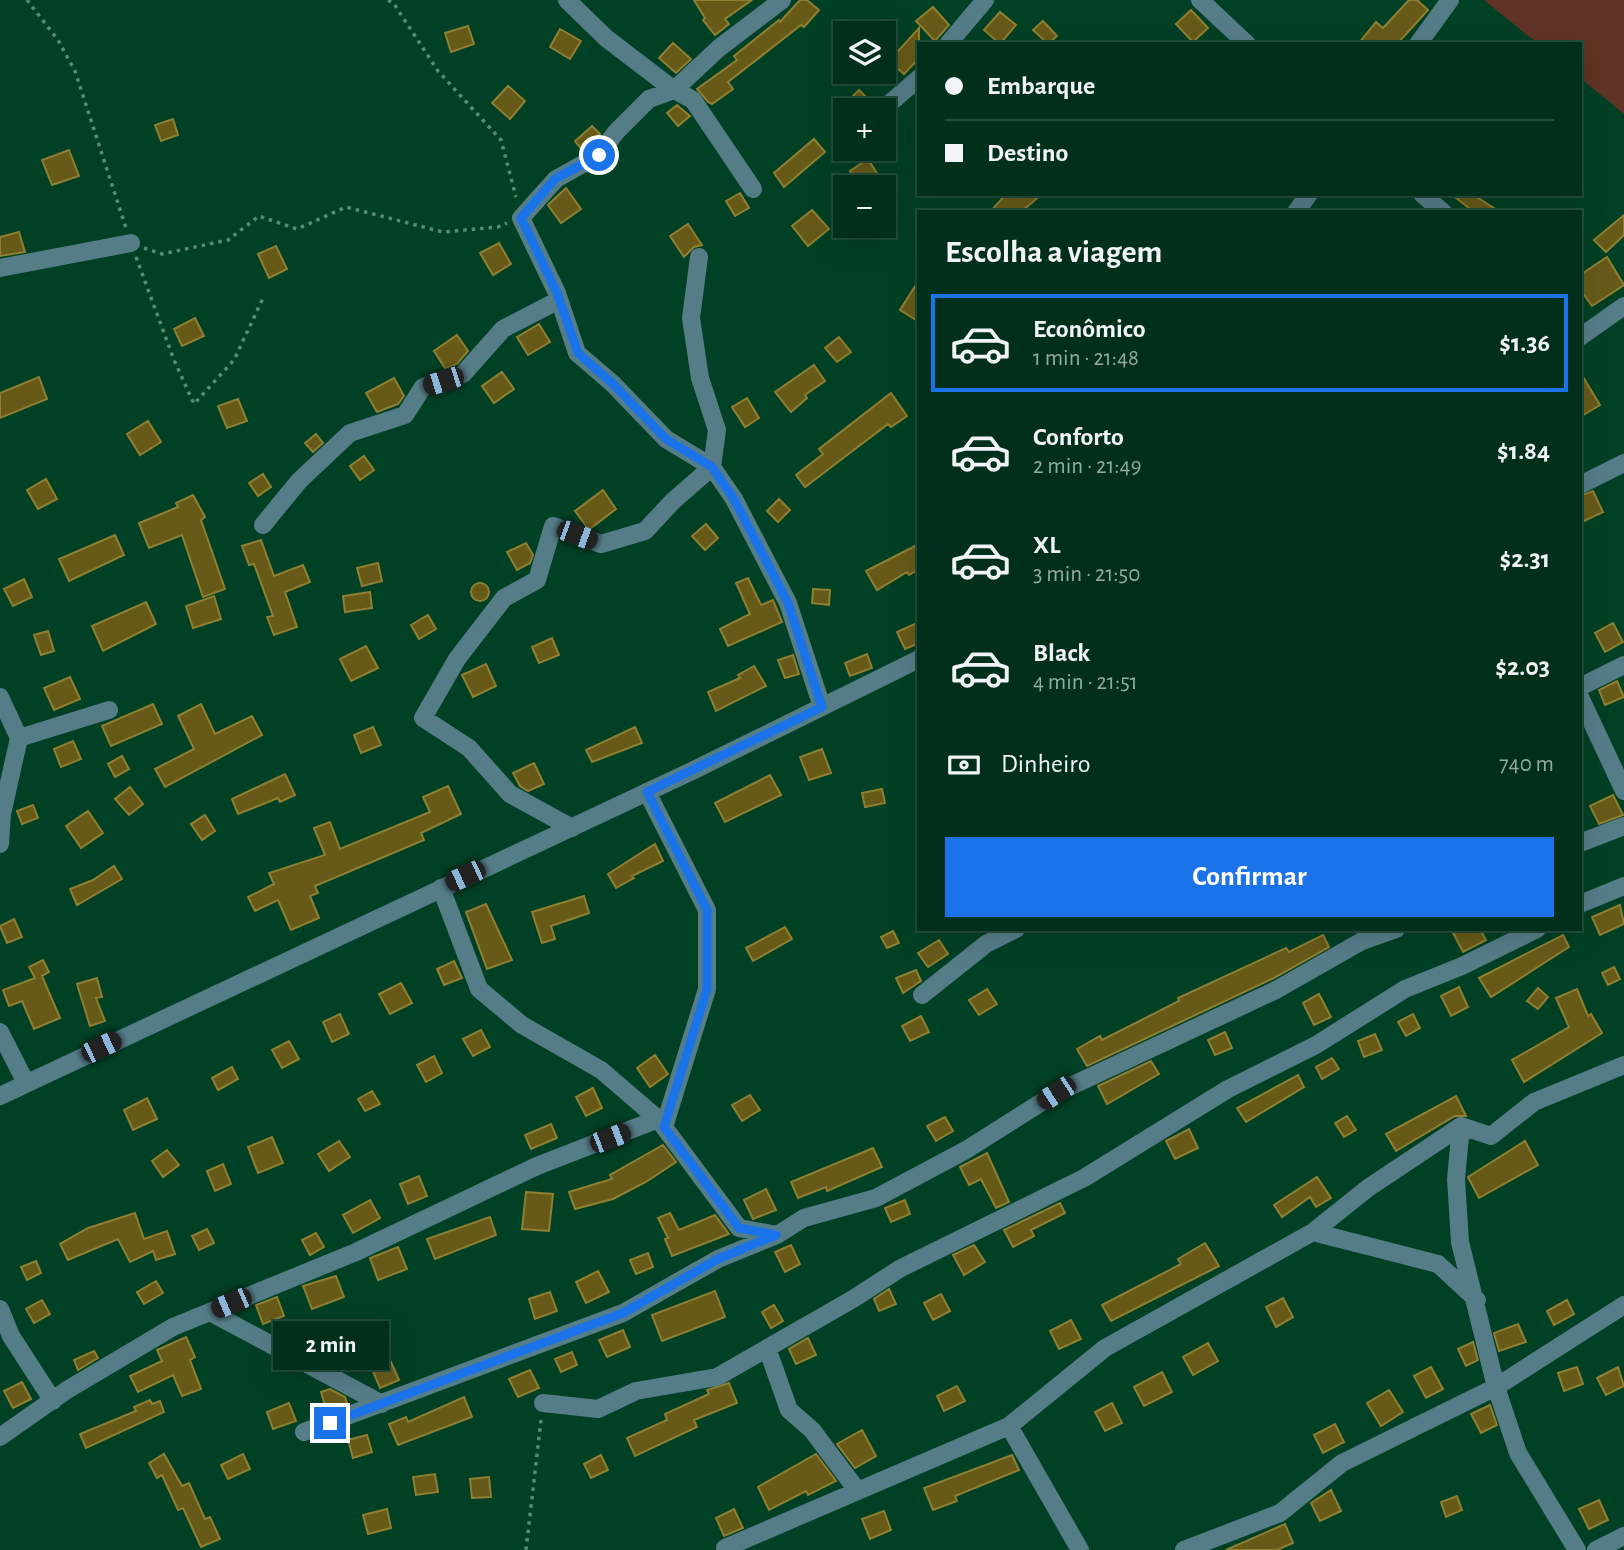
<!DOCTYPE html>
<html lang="pt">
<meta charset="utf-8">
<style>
body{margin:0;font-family:"Alegreya Sans",sans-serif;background:#0a3824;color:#f1f3f6;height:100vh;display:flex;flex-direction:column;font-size:26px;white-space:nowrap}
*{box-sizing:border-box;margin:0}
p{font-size:23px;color:#95a9a3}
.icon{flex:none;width:38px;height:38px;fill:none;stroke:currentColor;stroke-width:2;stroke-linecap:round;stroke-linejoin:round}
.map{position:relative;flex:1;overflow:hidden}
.details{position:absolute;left:917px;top:210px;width:665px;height:721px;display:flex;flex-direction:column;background:#00301b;border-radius:0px;box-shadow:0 7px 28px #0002,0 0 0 2px #224b3a}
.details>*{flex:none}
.top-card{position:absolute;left:917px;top:42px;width:665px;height:154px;border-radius:0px;box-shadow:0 7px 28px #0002,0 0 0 2px #224b3a;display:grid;align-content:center;height:154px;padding:0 28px;background:#00301b}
.fabs{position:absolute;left:833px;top:21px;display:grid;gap:14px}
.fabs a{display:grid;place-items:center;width:63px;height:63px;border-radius:0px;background:#00301b;box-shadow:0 7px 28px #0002,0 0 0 2px #224b3a;font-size:35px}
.end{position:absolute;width:32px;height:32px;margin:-16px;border:9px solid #1a73e8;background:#fff;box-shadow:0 0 0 4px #fff}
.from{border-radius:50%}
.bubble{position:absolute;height:49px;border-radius:0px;background:#00301b;box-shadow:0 7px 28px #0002,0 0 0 2px #224b3a;font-size:23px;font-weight:600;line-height:49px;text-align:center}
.car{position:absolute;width:21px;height:42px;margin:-21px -10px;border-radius:9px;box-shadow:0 0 5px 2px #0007;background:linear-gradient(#222 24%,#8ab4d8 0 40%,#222 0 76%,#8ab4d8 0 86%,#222 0)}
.top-card b{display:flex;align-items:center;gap:24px;height:66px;font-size:26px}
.top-card b+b{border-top:2px solid #224b3a}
.top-card i{width:18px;height:18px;background:#f1f3f6}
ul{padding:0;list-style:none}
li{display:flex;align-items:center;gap:21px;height:98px;margin:0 14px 10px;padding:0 14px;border:4px solid transparent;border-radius:0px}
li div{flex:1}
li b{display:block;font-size:26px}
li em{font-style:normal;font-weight:600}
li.selected{border-color:#1a73e8}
li>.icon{width:63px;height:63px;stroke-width:1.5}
h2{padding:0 28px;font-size:32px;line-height:84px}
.pay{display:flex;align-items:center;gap:18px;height:77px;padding:0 28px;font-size:26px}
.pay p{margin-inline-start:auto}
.cta{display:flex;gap:14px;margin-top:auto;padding:14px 28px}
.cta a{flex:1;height:80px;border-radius:0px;background:#1a73e8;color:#fff;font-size:28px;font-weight:600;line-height:80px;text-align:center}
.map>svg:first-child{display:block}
</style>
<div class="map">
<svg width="1624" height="1550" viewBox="0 0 1624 1550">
<rect width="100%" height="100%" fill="#004024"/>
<!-- green -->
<path fill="#5f3325" d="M1484 0H1624V114L1580 78V44H1538Z"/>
<!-- building -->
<path fill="#675a19" stroke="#8f7f32" stroke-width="2" d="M694 0H752L725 19 729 24 715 35 703 20 705 18Z
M800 0H807L819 10 804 27 801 25 728 82 733 89 712 104 708 102 697 89 737 60 734 56 779 20 780 22Z
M1409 0H1417L1428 10 1397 44H1358L1376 22 1383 28Z
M933 7 949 25 935 41 916 21Z
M1191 10 1208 28 1193 42 1176 24Z
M1000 12 1016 25 1000 44 984 30Z
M1043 21 1057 36 1048 44 1033 30Z
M468 26 474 44 451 52 445 33Z
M919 28V58L904 74 889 61Z
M560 29 581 41 570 59 550 47Z
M673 43 691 59 676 73 659 58Z
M508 86 525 101 510 119 492 103Z
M859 90 873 104 871 110H839Z
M677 105 690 116 678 126 667 113Z
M173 119 178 135 161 141 155 125Z
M592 126 600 134 583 151 575 141Z
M814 139 825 152 784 187 774 173Z
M69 150 79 176 52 185 42 160Z
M868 159 878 175 861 187 850 171Z
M566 188 581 209 561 223 548 205Z
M740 193 749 208 735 216 726 201Z
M1006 194H1042L1021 212H990Z
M1451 194H1472L1500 212H1474Z
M812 210 829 229 808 246 792 226Z
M1624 215V235L1606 252 1594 240Z
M688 224 702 245 694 247 684 257 670 236Z
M19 232 25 252 0 256V237Z
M499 243 511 264 493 275 480 253Z
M276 246 287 269 269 278 258 254Z
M1607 257 1624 285 1592 306 1580 289V275Z
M919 280V322L900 310Z
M195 318 204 336 182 346 174 329Z
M539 324 550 342 528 355 517 337Z
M457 335 468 351 457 364 445 368 434 351Z
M839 337 851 352 837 362 825 348Z
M814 365 825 381 805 395 807 398 791 412 775 392Z
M502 372 514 389 494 403 482 386Z
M1580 372 1600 405 1580 417Z
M39 377 47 399 0 418V393Z
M394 378 404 396 398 404 377 412 366 393Z
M891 393 907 416 891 427 888 424 805 487 796 475 823 454 819 449Z
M747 398 759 418 745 427 732 407Z
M238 399 247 421 227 428 218 406Z
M148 421 161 442 140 455 127 434Z
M316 434 323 443 313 452 305 443Z
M364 456 374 470 360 480 350 466Z
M263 474 271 487 258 496 249 483Z
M46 479 57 499 38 509 27 490Z
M603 490 616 509 591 528 586 526 575 511Z
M1593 491 1603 512 1580 523V496Z
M193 495 205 517 201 520 225 589 203 597 182 535 149 548 139 523 178 507 176 503Z
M779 499 790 510 778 522 767 511Z
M706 524 718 538 705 550 692 536Z
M115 535 124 555 69 581 59 559Z
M261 540 274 576 303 565 310 582 285 592 297 627 274 635 267 617 273 616 254 564 249 565 242 546Z
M526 543 533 555 530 563 517 570 507 552Z
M919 544V569L909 575 907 572 877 590 866 571Z
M378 563 382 581 362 586 357 568Z
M748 578 761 605 773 600 782 622 728 646 720 629 750 614 736 583Z
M24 579 32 597 13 606 4 589Z
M471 592a9 9 0 1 1 18 0a9 9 0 1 1-18 0Z
M813 589 830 590 829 605 812 603Z
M370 592 372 608 345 612 343 596Z
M214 596 221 619 193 628 186 606Z
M146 602 156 624 103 651 92 626Z
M428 615 436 629 419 639 411 625Z
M919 622V643L905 649 897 632Z
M1613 623 1623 642 1605 652 1595 633Z
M48 631 54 651 41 655 34 635Z
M552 638 559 655 539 663 532 647Z
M366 646 378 668 351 681 340 659Z
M867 654 872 668 850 676 845 663Z
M793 655 799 674 785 678 778 660Z
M486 664 496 686 473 697 462 675Z
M754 666 766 686 716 711 708 692 740 678 738 675Z
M70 677 80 699 54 710 44 688Z
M1617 681 1624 697 1605 705 1599 690Z
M153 704 162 724 111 746 102 726Z
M201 704 215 734 252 716 262 735 165 787 155 769 194 749 178 716Z
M373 727 381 745 361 753 354 735Z
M635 727 642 743 592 762 586 750Z
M73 741 81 759 61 767 54 749Z
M822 749 831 773 809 780 800 757Z
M122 756 129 769 115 777 108 764Z
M534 763 544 784 528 791 520 786 513 773Z
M285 774 295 795 280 802 278 798 238 814 232 799Z
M770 775 781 795 725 822 715 803Z
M448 786 461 814 421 833 424 840 315 886 318 893 310 896 319 918 291 930 278 900 255 911 248 897 274 884 269 873 325 855 314 828 330 822 340 849 430 812 423 797Z
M130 787 143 804 129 815 115 799Z
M882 789 885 803 865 807 862 793Z
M1613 795 1623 815 1599 824 1590 806Z
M33 805 38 818 22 824 17 811Z
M88 811 103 833 81 848 66 826Z
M205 815 215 831 202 840 191 824Z
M655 844 663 861 632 876 634 878 616 888 608 874Z
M114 866 122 879 77 905 70 889 93 880Z
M584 896 589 913 551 926 555 939 542 943 532 912Z
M486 904 512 960 487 969 466 912Z
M1620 905 1624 924 1600 935 1592 917Z
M14 919 22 937 7 943 0 926Z
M785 927 792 939 753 961 746 948Z
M1451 929H1480L1486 940 1463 952Z
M893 931 899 943 887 948 881 937Z
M1323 935 1329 947 1272 979 1087 1066 1077 1049 1100 1036 1102 1040 1179 1001 1178 998 1286 948 1289 952Z
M1563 935 1569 947 1491 997 1479 978Z
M939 940 948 954 928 967 918 953Z
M43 960 49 972 42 976 60 1018 34 1029 22 1001 9 1006 3 990 35 978 29 967Z
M454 961 462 978 444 985 437 969Z
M1614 967 1620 979 1608 985 1602 973Z
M916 970 921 981 903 993 896 978Z
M97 978 102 997 96 998 105 1021 90 1026 77 984Z
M401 983 412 1003 390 1014 379 994Z
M1459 987 1468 1007 1451 1016 1441 996Z
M1538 988 1548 997 1538 1009 1527 1001Z
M987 989 997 1004 979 1015 969 1000Z
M1577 989 1588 1016 1591 1014 1602 1033 1524 1082 1512 1060 1569 1027 1556 998Z
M1319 994 1331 1017 1314 1025 1303 1003Z
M340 1014 349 1034 332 1042 323 1022Z
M1413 1014 1420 1028 1406 1036 1398 1022Z
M921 1016 929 1032 910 1041 902 1026Z
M481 1030 490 1047 473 1056 463 1039Z
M1225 1032 1232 1048 1215 1055 1208 1040Z
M1375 1034 1382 1050 1364 1057 1358 1041Z
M289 1041 299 1059 282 1068 272 1050Z
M655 1055 668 1074 650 1087 637 1068Z
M434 1056 442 1073 426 1082 417 1065Z
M1332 1058 1339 1069 1322 1079 1316 1067Z
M1151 1061 1159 1074 1107 1104 1098 1086Z
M232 1067 238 1079 218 1090 212 1078Z
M1298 1075 1304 1087 1246 1122 1237 1108Z
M593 1088 602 1108 586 1116 576 1097Z
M372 1091 380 1104 365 1111 358 1099Z
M750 1095 760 1110 742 1121 732 1105Z
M1456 1096 1466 1116H1455L1396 1151 1386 1134Z
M147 1098 157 1119 133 1130 124 1110Z
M1347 1116 1356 1130 1344 1137 1335 1123Z
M945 1117 953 1131 936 1141 927 1126Z
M551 1124 557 1138 531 1149 525 1135Z
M1189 1129 1198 1148 1175 1159 1166 1141Z
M272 1137 283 1163 258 1173 248 1147Z
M339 1141 350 1157 329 1171 318 1154Z
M1525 1141 1538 1165 1479 1198 1468 1177Z
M663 1145 676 1162 646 1182 613 1199 575 1209 569 1192 612 1179 610 1175Z
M873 1148 882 1167 827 1191 826 1187 798 1198 791 1182Z
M167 1150 179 1165 163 1177 152 1161Z
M987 1153 1009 1202 996 1208 981 1179 969 1185 960 1167Z
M223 1164 231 1184 215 1191 207 1171Z
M419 1176 427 1196 408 1204 400 1184Z
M1317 1177 1331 1198 1316 1207 1310 1197 1282 1217 1274 1205Z
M766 1189 776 1210 753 1219 744 1200Z
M526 1192 553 1194 549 1231 522 1229Z
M370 1200 380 1218 353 1233 343 1215Z
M905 1200 910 1214 891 1222 885 1208Z
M1060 1203 1065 1213 1031 1230 1034 1236 1013 1247 1004 1230Z
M135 1213 144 1239 167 1231 175 1254 156 1260 153 1251 130 1262 118 1239 68 1260 60 1244 88 1228Z
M670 1213 679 1230 715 1215 729 1234 672 1256 665 1239 668 1238 658 1218Z
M490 1217 496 1235 435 1259 427 1239Z
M207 1229 214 1243 199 1250 192 1236Z
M316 1233 324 1247 310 1255 302 1240Z
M1205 1243 1219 1266 1111 1321 1102 1305 1181 1264 1178 1259Z
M791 1245 800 1264 785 1272 775 1252Z
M974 1245 985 1262 964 1275 953 1255Z
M398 1247 407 1269 378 1280 370 1258Z
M648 1253 653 1267 636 1274 630 1260Z
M36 1261 41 1273 27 1280 21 1267Z
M598 1271 609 1292 586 1303 576 1282Z
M336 1276 344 1297 312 1309 303 1286Z
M156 1281 163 1293 144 1304 137 1292Z
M889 1289 896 1304 879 1311 874 1299Z
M715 1291 725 1317 662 1341 652 1315Z
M550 1292 557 1311 535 1319 529 1299Z
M941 1294 950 1311 933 1320 924 1303Z
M277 1297 284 1316 263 1324 256 1305Z
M1283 1298 1293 1317 1276 1327 1266 1307Z
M42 1300 50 1314 34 1323 26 1309Z
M1567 1300 1574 1314 1554 1325 1547 1311Z
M774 1305 783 1321 771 1328 762 1312Z
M1071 1320 1081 1339 1059 1349 1050 1331Z
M1518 1324 1526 1342 1499 1351 1494 1333Z
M623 1330 630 1347 607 1357 599 1340Z
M186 1337 195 1357 190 1360 201 1389 182 1396 173 1375 138 1392 130 1376 162 1361 157 1350Z
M808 1338 816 1355 796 1364 789 1349Z
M1473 1342 1478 1360 1466 1366 1458 1349Z
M1208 1343 1218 1361 1193 1375 1183 1357Z
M94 1351 98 1358 78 1370 74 1360Z
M572 1352 577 1365 561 1372 555 1359Z
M391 1362 399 1380 380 1388 372 1369Z
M1431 1367 1443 1389 1426 1398 1414 1376Z
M1577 1367 1583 1384 1564 1391 1558 1373Z
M1618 1367 1624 1386 1606 1395 1597 1378Z
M530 1370 539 1388 518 1397 509 1379Z
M1162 1372 1172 1392 1144 1406 1134 1387Z
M22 1382 31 1399 13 1408 4 1391Z
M729 1383 737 1403 694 1420 697 1427 635 1456 627 1438 667 1420 665 1414 709 1394 707 1390Z
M957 1386 965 1401 944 1411 937 1396Z
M330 1389 345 1397 347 1403 326 1409 321 1392Z
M1389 1390 1403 1412 1381 1426 1367 1403Z
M464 1397 472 1417 398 1445 389 1424 406 1417 408 1422Z
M150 1400 152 1404 160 1401 164 1412 86 1448 80 1434 136 1411 134 1407Z
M289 1403 296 1421 273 1429 267 1412Z
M1112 1403 1122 1423 1105 1431 1095 1412Z
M1490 1405 1497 1425 1481 1433 1471 1414Z
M1335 1424 1344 1442 1323 1453 1314 1435Z
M862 1430 876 1456 855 1468 837 1444Z
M367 1435 372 1452 353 1458 348 1440Z
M164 1454 182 1486 189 1483 205 1519 210 1517 220 1539 201 1547 183 1508 178 1510 162 1475 157 1478 149 1463Z
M243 1454 250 1469 228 1479 221 1465Z
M816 1454 836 1481 808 1495 806 1491 769 1510 758 1487Z
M601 1455 608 1470 591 1478 584 1464Z
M1012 1455 1019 1470 955 1496 957 1501 933 1510 924 1488Z
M435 1474 438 1492 416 1495 413 1477Z
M489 1477 491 1497 472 1498 470 1479Z
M1331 1490 1341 1511 1320 1521 1311 1503Z
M1457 1496 1462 1510 1446 1517 1441 1502Z
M1599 1500 1608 1520 1589 1529 1579 1509Z
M387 1509 391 1528 368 1534 363 1515Z
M734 1509 743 1528 724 1536 716 1518Z
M884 1511 891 1530 870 1539 862 1519Z
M1285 1524 1293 1543 1277 1550H1226Z"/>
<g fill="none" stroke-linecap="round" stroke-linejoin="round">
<!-- path -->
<path stroke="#578c72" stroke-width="3.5" stroke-dasharray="3.5 5" stroke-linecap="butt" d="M27 0 58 40 75 71 126 228
M388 0 394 4 438 71 501 140 516 197
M144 248 162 254 228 240 259 216 297 229 346 207 443 232 498 227 507 223
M136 257 174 360 194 404 234 360 264 296
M526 1550 541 1420"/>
<!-- minor -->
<path stroke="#557d88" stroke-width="18" d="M567 0 606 38 674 90 693 100 753 189
M1200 0 1247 44
M948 44 985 0
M1418 44 1450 0
M882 110 919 78
M1422 194 1443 212
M1296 212 1309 194
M699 257 691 318 700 378 717 430 712 467 734 499 788 603 822 707
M0 268 131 243
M1580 485 1624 463
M263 525 299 481 350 433 405 415 423 387 463 374 503 329 559 300
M1580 687 1624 665
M0 697 19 738 2 814 0 844
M1580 697 1624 791
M19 738 109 710
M647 792 707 910V989L664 1127
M572 828 510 794 469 748 423 718 457 659 504 598 537 580 553 526 601 544 645 531 673 501 712 467 666 439 613 384 577 353 557 293 521 218 556 179 599 155 616 132 649 99 674 90 719 48 782 0
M1580 843 1624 826
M441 888 479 989 522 1025 601 1070 658 1119 739 1228 777 1235 804 1218 876 1198 966 1150 1056 1093 1276 990 1362 941 1396 929
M1580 904 1624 886
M922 995 986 944 1016 929
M0 1032 26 1083
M1461 1126 1456 1179 1460 1242 1496 1387 1518 1453 1577 1550
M1313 1232 1438 1264 1477 1300
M0 1309 11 1336 53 1401
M210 1312 382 1404
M767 1348 789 1410 812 1430 857 1490
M543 1403 598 1409 636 1391 717 1377 853 1299 901 1268 1084 1178 1228 1089 1316 1045 1405 989 1462 966 1537 929
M1009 1426 1080 1550
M304 1432 623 1313 718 1259 777 1235
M0 1437 67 1390 173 1327 356 1252 537 1166 658 1119
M725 1548 1009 1426 1105 1348 1313 1232 1368 1188 1461 1126 1491 1136 1534 1102 1624 1065
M1184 1550 1280 1513 1342 1463 1496 1387 1624 1305
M1596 1550 1624 1536"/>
<!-- tertiary -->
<path stroke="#557d88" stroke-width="18" d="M1580 337 1624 306
M0 1096 694 770 919 659"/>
</g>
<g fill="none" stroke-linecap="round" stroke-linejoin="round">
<!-- route -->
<path stroke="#1a73e8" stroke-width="9" d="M330 1423 623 1313 718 1259 776 1235 739 1228 664 1127 707 989V910L647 792 822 707 788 603 734 499 712 467 666 439 613 384 578 353 557 293 521 218 555 179 599 155"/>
</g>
</svg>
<div class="fabs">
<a><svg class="icon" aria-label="layers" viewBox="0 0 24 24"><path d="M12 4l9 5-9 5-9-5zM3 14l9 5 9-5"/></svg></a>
<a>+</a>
<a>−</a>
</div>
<i class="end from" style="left:599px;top:155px"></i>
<i class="end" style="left:330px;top:1423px"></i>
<div class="bubble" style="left:273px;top:1321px;width:116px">2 min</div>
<i class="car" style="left:443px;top:381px;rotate:252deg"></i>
<i class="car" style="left:577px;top:535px;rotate:110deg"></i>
<i class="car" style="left:465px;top:876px;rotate:245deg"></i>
<i class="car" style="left:101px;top:1047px;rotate:64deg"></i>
<i class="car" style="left:1056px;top:1093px;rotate:237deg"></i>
<i class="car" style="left:610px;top:1138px;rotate:69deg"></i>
<i class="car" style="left:231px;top:1303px;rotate:247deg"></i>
<div class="top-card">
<b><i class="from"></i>Embarque</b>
<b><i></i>Destino</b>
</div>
<section class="details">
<h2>Escolha a viagem</h2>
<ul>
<li class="selected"><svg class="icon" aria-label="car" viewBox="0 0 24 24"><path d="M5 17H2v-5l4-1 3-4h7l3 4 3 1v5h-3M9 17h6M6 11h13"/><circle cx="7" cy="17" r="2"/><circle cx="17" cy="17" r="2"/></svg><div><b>Econômico</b><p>1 min · 21:48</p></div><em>$1.36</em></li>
<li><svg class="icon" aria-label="car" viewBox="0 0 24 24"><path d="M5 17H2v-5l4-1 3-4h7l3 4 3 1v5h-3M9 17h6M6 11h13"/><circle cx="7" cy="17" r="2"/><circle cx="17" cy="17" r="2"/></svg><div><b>Conforto</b><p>2 min · 21:49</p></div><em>$1.84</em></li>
<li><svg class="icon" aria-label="car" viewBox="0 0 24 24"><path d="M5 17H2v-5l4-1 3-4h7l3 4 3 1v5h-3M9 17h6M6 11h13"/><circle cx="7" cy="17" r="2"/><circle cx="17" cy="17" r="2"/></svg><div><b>XL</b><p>3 min · 21:50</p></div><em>$2.31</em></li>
<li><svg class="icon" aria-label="car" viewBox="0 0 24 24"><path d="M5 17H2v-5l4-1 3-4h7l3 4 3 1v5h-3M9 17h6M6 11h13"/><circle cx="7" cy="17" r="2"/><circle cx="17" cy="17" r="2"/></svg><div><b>Black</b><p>4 min · 21:51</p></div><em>$2.03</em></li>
</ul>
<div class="pay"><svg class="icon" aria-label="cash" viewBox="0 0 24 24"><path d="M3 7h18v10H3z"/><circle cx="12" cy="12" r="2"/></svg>Dinheiro<p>740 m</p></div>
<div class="cta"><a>Confirmar</a></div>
</section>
</div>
